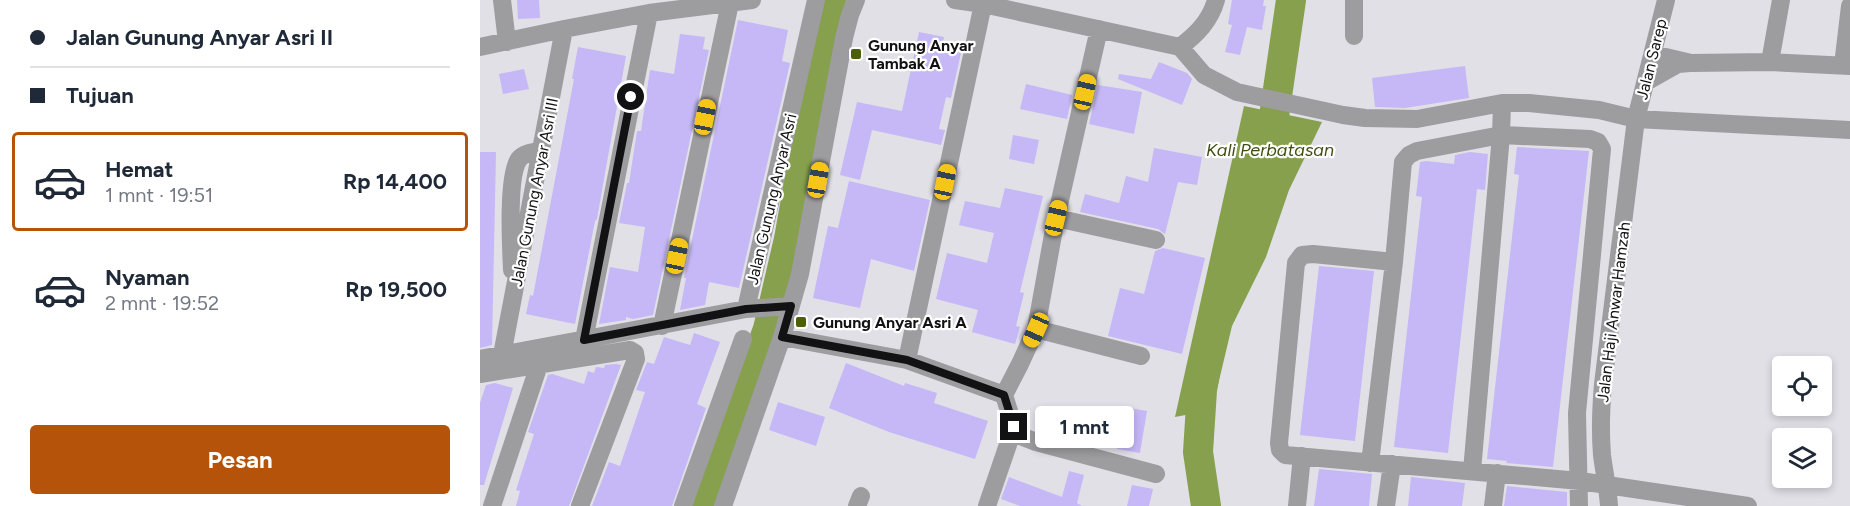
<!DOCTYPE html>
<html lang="id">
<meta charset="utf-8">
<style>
body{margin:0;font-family:Figtree,sans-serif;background:#f2f2f3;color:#1f2937;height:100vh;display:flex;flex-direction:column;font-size:22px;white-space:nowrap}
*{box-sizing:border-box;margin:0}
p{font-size:20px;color:#747a83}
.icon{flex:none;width:33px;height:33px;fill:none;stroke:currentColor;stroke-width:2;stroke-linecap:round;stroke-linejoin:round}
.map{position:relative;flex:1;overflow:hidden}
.panel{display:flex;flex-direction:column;background:#fff;width:480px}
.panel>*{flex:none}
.hud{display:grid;align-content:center;height:132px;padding:0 30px;background:#fff}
.fabs{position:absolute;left:1292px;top:356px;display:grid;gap:12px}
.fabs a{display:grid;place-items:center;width:60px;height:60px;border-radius:6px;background:#fff;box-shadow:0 3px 9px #0003;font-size:30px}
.end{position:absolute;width:27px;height:27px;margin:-14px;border:8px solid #121113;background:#fff;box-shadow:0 0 0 3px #fff}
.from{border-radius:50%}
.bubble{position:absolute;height:42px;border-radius:6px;background:#fff;box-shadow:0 3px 9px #0003;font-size:20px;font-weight:700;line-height:42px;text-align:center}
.car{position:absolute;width:18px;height:36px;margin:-18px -9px;border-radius:8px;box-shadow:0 0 4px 2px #0007;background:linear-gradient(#f5c518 24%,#345 0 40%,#f5c518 0 76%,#345 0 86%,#f5c518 0)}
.hud b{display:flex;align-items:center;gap:21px;height:57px;font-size:22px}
.hud b+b{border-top:2px solid #e0e1e3}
.hud i{width:15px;height:15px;background:#1f2937}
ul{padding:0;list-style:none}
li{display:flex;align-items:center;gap:18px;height:99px;margin:0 12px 9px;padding:0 18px;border:3px solid transparent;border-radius:6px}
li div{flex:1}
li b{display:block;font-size:22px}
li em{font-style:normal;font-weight:700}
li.selected{border-color:#b45309}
li>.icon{width:54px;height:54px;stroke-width:1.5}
.primary-button{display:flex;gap:12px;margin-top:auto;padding:12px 30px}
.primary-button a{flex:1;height:69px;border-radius:6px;background:#b45309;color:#fff;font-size:24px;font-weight:700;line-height:69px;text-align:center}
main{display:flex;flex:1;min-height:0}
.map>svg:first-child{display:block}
</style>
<main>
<section class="panel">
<div class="hud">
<b><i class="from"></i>Jalan Gunung Anyar Asri II</b>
<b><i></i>Tujuan</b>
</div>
<ul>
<li class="selected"><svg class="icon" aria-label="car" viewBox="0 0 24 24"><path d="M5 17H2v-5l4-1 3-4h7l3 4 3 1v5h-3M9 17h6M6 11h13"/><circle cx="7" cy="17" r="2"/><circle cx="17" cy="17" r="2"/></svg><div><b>Hemat</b><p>1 mnt · 19:51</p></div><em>Rp 14,400</em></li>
<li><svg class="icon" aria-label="car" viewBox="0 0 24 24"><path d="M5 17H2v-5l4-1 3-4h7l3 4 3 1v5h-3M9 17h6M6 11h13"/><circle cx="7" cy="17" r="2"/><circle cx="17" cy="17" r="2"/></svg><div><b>Nyaman</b><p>2 mnt · 19:52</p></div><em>Rp 19,500</em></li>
</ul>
<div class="primary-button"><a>Pesan</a></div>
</section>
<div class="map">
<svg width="1370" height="506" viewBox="0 0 1370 506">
<rect width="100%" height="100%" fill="#e1e0e7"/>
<!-- water -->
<path fill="#86a04d" d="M764 106 842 122 809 190 786 257 752 326 732 410 695 417Z"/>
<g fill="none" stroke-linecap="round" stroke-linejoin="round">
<!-- river -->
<path stroke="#86a04d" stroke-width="30" d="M789 151 811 0
M725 373 722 390 718 452 726 506
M223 506 288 329 309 239 351 0"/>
</g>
<!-- building -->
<path fill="#c6b7f7" d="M37 0H59L60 18 38 19Z
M752 0H784L783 6H786L782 30 767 27 760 55 745 52 752 25 748 24Z
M258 20 308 30 302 61 310 63 259 288 229 282 225 305 200 310 206 278H204Z
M439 32 464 37 462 49 481 53 471 98 466 97 459 129 465 130 461 145 392 130 380 180 360 175 377 102 422 111Z
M200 34 225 37 223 49 229 50 173 315 153 319 146 317V320L119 324 130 267 158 272 165 227 139 223 147 183H149L157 131H161L170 70 194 74Z
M98 47 146 56 124 179 117 219 115 221 95 324 46 314 50 295 53 296 94 79H92Z
M679 62 707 73 712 79 702 105 638 79 639 74 671 79Z
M985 66 989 98 925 108 895 107 892 78Z
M44 69 49 89 23 94 19 74Z
M546 84 592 95 587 119 540 109Z
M618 85 662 92 654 134 609 124Z
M533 135 559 140 554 164 529 159Z
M1037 147 1109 151 1073 467 1026 463 1027 461 1007 459 1039 175 1034 174Z
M674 148 722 157 717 185 698 182 685 234 678 229 600 212 605 194 639 203 646 176 668 182Z
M0 152H16L12 345 0 348Z
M990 152 1008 154 1005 190 997 189 968 453 914 447 942 197 936 196 940 162 946 161 974 164 975 155Z
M369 181 450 200 434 271 391 259 380 308 333 298 348 226 358 228Z
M525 188 563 196 540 292 544 293 536 326 540 327 535 344 492 332 498 310 456 299 467 253 507 263 514 233 479 225 485 201 520 208Z
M683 248 725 258 702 354 628 336 640 288 664 294 675 251Z
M839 266 894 271 875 441 820 435Z
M214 333 240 342 217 404 226 408 192 506H112L129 462 140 466 165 392 156 390 167 362 174 364 184 337 210 345Z
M366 363 424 386 425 383 457 393 454 403 508 421 495 459 409 432 349 408Z
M136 364 141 365 89 506H36L40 491 36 490 54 434 48 432 68 375 72 374 104 384 108 371 114 373 116 367 124 368 125 365Z
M15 383 33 388 4 485H0V403L6 385Z
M298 402 345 417 336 446 289 430Z
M644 407 667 411 660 453 637 449Z
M839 469 892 474 889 506H834Z
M589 471 604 475 597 503 602 506H540L521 499 529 477 582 497Z
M931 477 985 483 982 506H928Z
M652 485 673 489 669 506H647Z
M1027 486 1087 492V506H1024Z"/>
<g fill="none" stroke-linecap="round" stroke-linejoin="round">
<!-- minor -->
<path stroke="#9d9c9f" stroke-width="18" d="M22 0 27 42
M475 0 503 4 700 47 724 75 757 92 863 115 885 118 937 119 1022 103H1049L1119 110 1156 119 1370 130
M874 0V36
M0 47 84 29 169 13 272 0
M700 47C717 34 730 21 736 0
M1173 54 1211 63 1290 62 1370 66
M1290 62 1301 0
M1363 65 1370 6
M1166 82 1198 64 1210 63
M576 218 676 240
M914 262 833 254 822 255 816 263 799 443 800 450 805 455 1100 481 1268 506
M32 270C31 248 27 176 39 159 44 153 53 152 60 151
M266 309 311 306
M182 326 250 3
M556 329 661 356
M302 337 427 360 524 395 534 427 538 435 556 442 676 474
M104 340 169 13
M22 355 84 29
M0 359 266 309 336 0
M427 360 503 4
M0 374 150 350 155 353 156 359 100 506
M524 395 540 364 556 329 576 218 619 29
M890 463 914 262 923 162 929 155 937 151 1021 135 1110 139 1118 142 1122 149 1097 413 1099 506
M992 471 1021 135 1022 103
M12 506 59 365
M203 506 263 339
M243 506 302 337 320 274 364 38 370 15 376 0
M377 506 381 496
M507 506 534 427
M817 506 822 456
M906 506 912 464
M1013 506 1017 473
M1129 506C1128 488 1124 472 1122 455 1120 431 1121 407 1123 384L1156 119 1186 0"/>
</g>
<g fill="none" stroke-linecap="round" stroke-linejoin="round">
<!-- route -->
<path stroke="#121113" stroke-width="8" d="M151 97 104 340 266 309 311 306 302 337 427 360 524 395 534 427"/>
</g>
<!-- markers -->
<g fill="#4b6009" stroke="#fff" stroke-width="2">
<rect x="370" y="48" width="12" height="12" rx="3"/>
<rect x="315" y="316" width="12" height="12" rx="3"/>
</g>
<g text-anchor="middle" stroke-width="4.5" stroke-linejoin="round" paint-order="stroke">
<!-- poi labels -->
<g font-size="16" font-weight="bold" fill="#121113" stroke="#fff" text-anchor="start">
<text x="388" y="51">Gunung Anyar<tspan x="388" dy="18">Tambak A</tspan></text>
<text x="333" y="328">Gunung Anyar Asri A</text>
</g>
<!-- street labels -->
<g font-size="16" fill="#121113" stroke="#fff">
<text transform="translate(1171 59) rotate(-76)" y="6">Jalan Sarep</text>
<text transform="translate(54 192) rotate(-79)" y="6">Jalan Gunung Anyar Asri III</text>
<text transform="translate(291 199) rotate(-77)" y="6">Jalan Gunung Anyar Asri</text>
<text transform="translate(1133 312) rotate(-83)" y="6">Jalan Haji Anwar Hamzah</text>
</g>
<!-- water labels -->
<g font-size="18" font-style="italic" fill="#3f4f12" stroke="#fff">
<text x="790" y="156">Kali Perbatasan</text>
</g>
</g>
</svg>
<div class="fabs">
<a><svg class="icon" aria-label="locate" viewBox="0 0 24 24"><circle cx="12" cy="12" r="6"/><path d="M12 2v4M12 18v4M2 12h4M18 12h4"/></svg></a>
<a><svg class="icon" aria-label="layers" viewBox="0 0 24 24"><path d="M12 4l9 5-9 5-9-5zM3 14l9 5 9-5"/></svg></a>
</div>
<i class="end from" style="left:151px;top:97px"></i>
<i class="end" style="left:534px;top:427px"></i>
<div class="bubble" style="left:555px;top:406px;width:99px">1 mnt</div>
<i class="car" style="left:605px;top:92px;rotate:13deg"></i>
<i class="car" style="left:225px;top:117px;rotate:11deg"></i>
<i class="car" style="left:338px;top:180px;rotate:10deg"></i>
<i class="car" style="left:465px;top:182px;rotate:12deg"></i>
<i class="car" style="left:576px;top:218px;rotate:13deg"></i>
<i class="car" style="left:197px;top:256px;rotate:12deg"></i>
<i class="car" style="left:556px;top:330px;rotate:204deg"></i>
</div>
</main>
